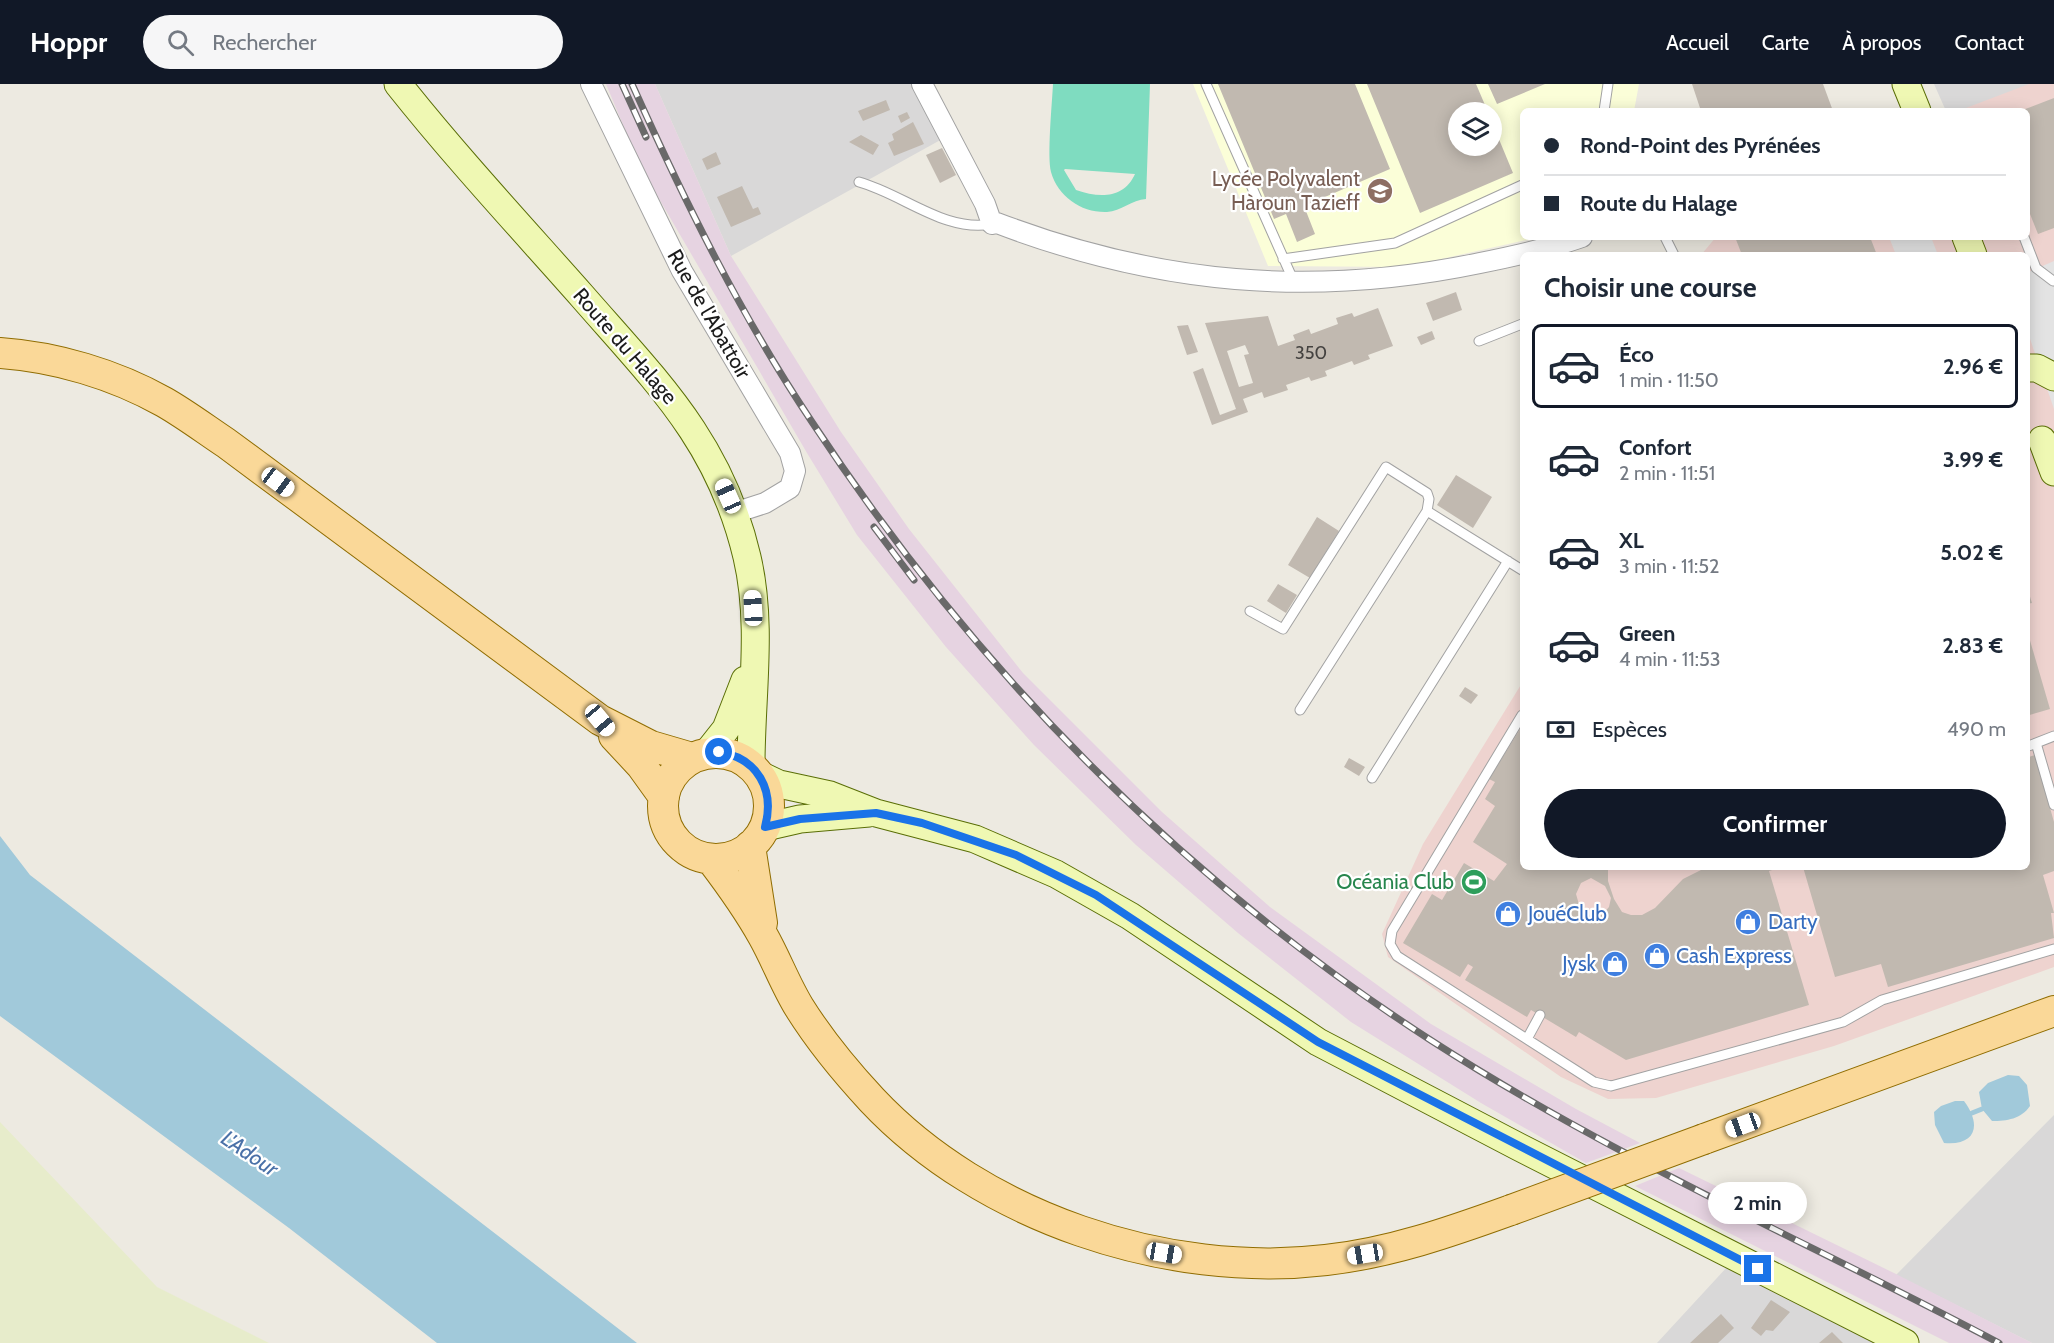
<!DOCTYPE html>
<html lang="fr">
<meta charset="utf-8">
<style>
body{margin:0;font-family:Cabin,sans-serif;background:#f6f6f7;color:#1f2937;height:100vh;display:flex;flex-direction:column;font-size:22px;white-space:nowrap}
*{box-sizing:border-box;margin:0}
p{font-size:20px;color:#747a83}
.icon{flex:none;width:33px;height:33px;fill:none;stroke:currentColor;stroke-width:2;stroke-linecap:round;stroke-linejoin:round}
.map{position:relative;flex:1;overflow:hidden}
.side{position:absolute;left:1520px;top:168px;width:510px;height:618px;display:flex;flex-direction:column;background:#fff;border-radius:9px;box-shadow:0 3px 15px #0003}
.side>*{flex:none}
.hud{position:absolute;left:1520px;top:24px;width:510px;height:132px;border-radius:9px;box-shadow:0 3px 15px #0003;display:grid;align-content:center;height:132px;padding:0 24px;background:#fff}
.buttons{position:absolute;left:1448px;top:18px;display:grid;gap:12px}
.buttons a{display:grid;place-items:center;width:54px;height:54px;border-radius:50%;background:#fff;box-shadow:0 3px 15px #0003;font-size:30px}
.end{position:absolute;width:27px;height:27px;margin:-14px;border:8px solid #1a73e8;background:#fff;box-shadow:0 0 0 3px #fff}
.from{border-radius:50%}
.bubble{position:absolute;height:42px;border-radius:21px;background:#fff;box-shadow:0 3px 15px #0003;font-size:20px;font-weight:700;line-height:42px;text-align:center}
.car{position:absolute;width:18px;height:36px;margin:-18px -9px;border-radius:8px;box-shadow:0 0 4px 2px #0007;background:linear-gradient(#fff 24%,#345 0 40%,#fff 0 76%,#345 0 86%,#fff 0)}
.hud b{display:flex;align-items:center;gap:21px;height:57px;font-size:22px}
.hud b+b{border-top:2px solid #e0e1e3}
.hud i{width:15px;height:15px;background:#1f2937}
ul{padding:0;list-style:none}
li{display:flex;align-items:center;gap:18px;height:84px;margin:0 12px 9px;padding:0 12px;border:3px solid transparent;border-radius:9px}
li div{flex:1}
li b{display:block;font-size:22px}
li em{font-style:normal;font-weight:700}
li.on{border-color:#111827}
li>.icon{width:54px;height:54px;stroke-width:1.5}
h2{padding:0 24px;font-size:27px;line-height:72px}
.pay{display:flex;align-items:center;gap:15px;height:66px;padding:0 24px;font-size:22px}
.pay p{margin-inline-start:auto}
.button{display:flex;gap:12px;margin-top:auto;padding:12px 24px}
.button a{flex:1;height:69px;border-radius:36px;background:#111827;color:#fff;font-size:24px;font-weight:700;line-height:69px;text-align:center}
header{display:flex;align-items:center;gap:36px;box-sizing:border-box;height:84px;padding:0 30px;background:#111827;color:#fff}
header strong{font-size:28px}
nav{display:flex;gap:33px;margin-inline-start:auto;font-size:21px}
.search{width:420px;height:54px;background:#f6f6f7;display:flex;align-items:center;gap:15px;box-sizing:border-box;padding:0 21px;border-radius:33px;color:#747a83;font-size:22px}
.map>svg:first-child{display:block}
</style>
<header>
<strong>Hoppr</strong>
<div class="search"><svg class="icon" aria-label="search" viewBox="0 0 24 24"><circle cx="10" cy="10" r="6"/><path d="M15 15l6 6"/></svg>Rechercher</div>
<nav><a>Accueil</a><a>Carte</a><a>À propos</a><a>Contact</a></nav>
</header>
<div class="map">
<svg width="2054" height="1259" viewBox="0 0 2054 1259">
<rect width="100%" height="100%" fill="#edeae1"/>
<!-- residential -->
<path fill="#d9d8d8" d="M655 0H934L944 54 731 172Z
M1934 0H2042L1958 27H1946Z
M2054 1031V1259H2032L1896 1191Z
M1728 1182 1880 1259H1657Z"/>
<!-- commercial -->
<path fill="#eed3cf" d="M2029 0H2054V883L1834 962 1656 1014 1608 1015 1561 993 1388 873 1382 850 1423 760 1522 599V783H2026V171H1701L1716 153H2026V27H1958Z"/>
<!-- industrial -->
<path fill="#e6d3e1" d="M606 0H655L731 172 841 348 909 445 1023 589 1162 728 1270 823 1431 940 1576 1025 1640 1059 1586 1079 1481 1019 1351 938 1238 849 1136 761 1034 661 946 563 857 451 807 369 640 82Z
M1679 1084 1896 1190 2032 1259H1949L1635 1102Z"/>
<!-- education -->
<path fill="#fbfed8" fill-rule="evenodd" d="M1193 0H1639L1634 27H1522V153H1540L1405 183 1268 182ZM1458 28H1491V62H1458Z"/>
<!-- farmland -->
<path fill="#e7eccb" d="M0 1038 157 1203 269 1259H0Z"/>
<!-- pitch -->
<path fill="#7fdcc0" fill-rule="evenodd" d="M1053 0H1150L1146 115C1132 116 1121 127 1107 128 1082 129 1058 113 1051 88 1047 72 1052 20 1053 0ZM1064 86 1065 85 1135 90C1124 115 1099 114 1076 106Z"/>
<!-- parking -->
<path fill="#e3e3e3" d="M1889 153H1931L1938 171H1896Z
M2054 177V325L2027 246 2026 189Z"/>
<!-- water -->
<path fill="#a1c9da" d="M0 752 30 791 637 1259H437L289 1144 0 932Z
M2008 991 2019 992 2027 1001 2030 1022C2021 1035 2007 1037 1992 1037L1982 1025 1979 1008 1988 999Z
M1955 1017H1964C1982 1041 1976 1062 1944 1059L1935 1041 1934 1028 1941 1022Z"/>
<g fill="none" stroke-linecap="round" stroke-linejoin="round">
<!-- stream -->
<path stroke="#a1c9da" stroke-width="5" d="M1972 1029 1982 1025"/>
</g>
<!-- building -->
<path fill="#c1b9b0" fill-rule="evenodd" d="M1218 0H1355L1390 85 1304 122 1315 150 1297 158 1286 130 1274 135Z
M1367 0H1476L1488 28H1458V62H1491V36L1513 89 1420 129Z
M1488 0H1545L1497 20Z
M1692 0H1823L1833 27H1701Z
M2054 14V144L2038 150 2026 120V27H2020Z
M886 16 890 26 863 37 858 27Z
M907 28 910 34 901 39 898 32Z
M913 38 924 60 894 72 888 59 894 56 892 50Z
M861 51 879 61 873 71 849 58Z
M942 64 956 91 940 99 926 71Z
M716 68 721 80 707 86 702 75Z
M742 102 753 125 758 123 761 130 731 143 717 113Z
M1735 153H1870L1877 171H1742Z
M1456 208 1462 226 1433 237 1426 219Z
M1378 224 1393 262 1368 271 1370 275 1354 281 1352 277 1325 287 1327 292 1311 297 1309 293 1286 301 1288 306 1264 314 1262 308 1243 315 1248 328 1212 341 1193 288 1203 284 1220 331 1236 325 1205 239 1268 232 1278 262 1295 256 1293 251 1309 245 1311 250 1338 240 1336 234 1352 229 1354 233ZM1245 261 1249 270 1244 271 1253 299 1239 303 1227 267Z
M1188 241 1198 268 1187 271 1177 242Z
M1432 247 1435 255 1421 261 1417 253Z
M1456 391 1492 413 1473 444 1437 421Z
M1317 433 1339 447 1310 494 1288 481Z
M1278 500 1297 511 1286 529 1267 517Z
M2026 500 2032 519 2026 520Z
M2029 553 2050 625 2026 632V554Z
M1465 603 1478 611 1471 620 1459 612Z
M1522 642V783H1608V797L1614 815 1622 828 1631 831H1642L1655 824 1683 795 1707 783H1782L1769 787 1809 921 1626 976 1579 948 1576 953 1531 926 1527 933 1465 896 1473 883 1468 880 1460 893 1403 859 1432 810 1442 816 1464 779 1494 797 1507 780 1473 758 1495 722 1485 715 1495 698 1489 695ZM1591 794 1605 802 1611 814 1609 823 1602 831 1593 833 1580 824 1576 810 1581 799Z
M2035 671 2054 738V787L2043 791 2054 829H2051L2054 854 1888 903 1881 880 1835 893 1803 783H2026V674Z
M1349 674 1365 683 1359 692 1344 683Z
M1771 1216 1790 1228 1773 1247 1766 1246 1761 1252 1751 1244Z
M1721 1230 1734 1244 1718 1259H1690Z
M1832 1248 1843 1259H1819Z"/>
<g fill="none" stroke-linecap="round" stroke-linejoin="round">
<!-- lane casing -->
<g stroke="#a2a2a2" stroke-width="11">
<path id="lane" d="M1206 0 1294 198
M1604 27 1608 0
M859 98C903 110 945 149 992 140
M1665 153 1674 171
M2024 153 2036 184 2053 197
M1283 175 1395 159 1522 101
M1479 257 1522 240
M1250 527 1283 545 1386 383 1427 409 1429 415 1427 427 1522 486
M1300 626 1427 427
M1522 631 1392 847 1390 860 1397 872 1594 998 1611 1002 1843 938 1882 916 2054 865
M2036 659 2054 721
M2026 663 2054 652
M1372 694 1508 477
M1527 955 1540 931"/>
</g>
<!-- street casing -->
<g stroke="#a2a2a2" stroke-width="22">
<path id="street" d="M591 0 682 187 790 369 795 387 790 404 765 419 734 429
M922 0 985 120 992 140 997 139C1157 200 1312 214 1480 179 1515 172 1548 165 1582 153"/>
</g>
<!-- secondary casing -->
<g stroke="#5a6e06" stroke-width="29">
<path id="secondary" d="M398 0C456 73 520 142 582 212 657 298 720 358 747 473 763 541 751 612 751 681
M1906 0 1917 27
M1966 153 1973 171
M2026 284H2037L2054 293
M2042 356 2054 388
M707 669 726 645 745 596
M760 691 779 700 830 711 876 729 975 755 1056 790 1130 832 1318 958 1519 1063 1905 1259
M765 743 800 735 869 729"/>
</g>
<!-- primary casing -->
<g stroke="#906d02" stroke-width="32">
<path id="primary" d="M0 269C56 273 114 290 164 318 185 330 205 345 226 359L600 636 651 662 692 674
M614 652 641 681 664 713
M663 722a53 53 0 1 1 106 0a53 53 0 1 1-106 0Z
M750 762 762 839
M711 775C730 800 748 825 763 852 776 875 785 900 799 923 819 955 846 988 872 1016 982 1133 1167 1195 1326 1176 1390 1169 1450 1148 1511 1126
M1704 1055 2054 927"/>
</g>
<!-- lane -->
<use href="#lane" stroke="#fff" stroke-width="9"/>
<!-- street -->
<use href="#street" stroke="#fff" stroke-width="20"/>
<!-- secondary -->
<use href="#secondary" stroke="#eff8b3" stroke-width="27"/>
<!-- primary -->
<use href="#primary" stroke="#fad898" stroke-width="30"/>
<!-- rail casing -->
<g stroke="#696969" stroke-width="7">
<path id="rail" d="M622 0 646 53
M632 0C684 116 741 232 812 338 976 587 1181 795 1432 957 1612 1073 1810 1159 1999 1259
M874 443 914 496"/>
</g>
<!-- rail -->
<use href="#rail" stroke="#fff" stroke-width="4.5" stroke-dasharray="14" stroke-linecap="butt"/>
<!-- primary-bridge casing -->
<g stroke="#906d02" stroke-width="32" stroke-linecap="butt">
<path id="primary-bridge" d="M1511 1126 1704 1055"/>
</g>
<!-- primary-bridge -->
<use href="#primary-bridge" stroke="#fad898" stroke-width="30"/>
</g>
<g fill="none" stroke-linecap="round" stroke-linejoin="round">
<!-- route -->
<path stroke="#1a73e8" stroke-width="8" d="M719 668C758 674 775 706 765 743L800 735 876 729 922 739 1016 771 1096 811 1318 958 1758 1185"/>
</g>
<!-- icons -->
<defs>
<g id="school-disc" transform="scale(1.35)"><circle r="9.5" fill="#8d6e63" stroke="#fff"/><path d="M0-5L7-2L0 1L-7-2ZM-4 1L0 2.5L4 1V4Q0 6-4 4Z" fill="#fff"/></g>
<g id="stadium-disc" transform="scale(1.35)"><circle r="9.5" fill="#2e9e5b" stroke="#fff"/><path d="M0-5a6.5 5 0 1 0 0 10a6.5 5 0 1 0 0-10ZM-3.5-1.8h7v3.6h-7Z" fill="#fff"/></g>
<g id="shop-disc" transform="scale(1.35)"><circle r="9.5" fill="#3f7fe0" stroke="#fff"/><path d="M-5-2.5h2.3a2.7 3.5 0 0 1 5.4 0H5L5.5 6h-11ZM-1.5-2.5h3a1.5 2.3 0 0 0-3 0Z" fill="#fff"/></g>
</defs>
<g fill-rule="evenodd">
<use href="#school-disc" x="1380" y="107"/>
<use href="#stadium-disc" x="1474" y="798"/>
<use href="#shop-disc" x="1508" y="830"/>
<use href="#shop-disc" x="1748" y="838"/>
<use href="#shop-disc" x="1657" y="872"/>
<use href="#shop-disc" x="1615" y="880"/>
</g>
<g text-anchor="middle" stroke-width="4.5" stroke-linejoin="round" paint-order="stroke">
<!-- number labels -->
<g font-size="18" fill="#444240">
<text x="1311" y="275">350</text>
</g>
<!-- education labels -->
<g font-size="21" fill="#785e54" stroke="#fff" text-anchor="end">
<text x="1360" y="102">Lycée Polyvalent<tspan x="1360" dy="24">Hàroun Tazieff</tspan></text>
</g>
<!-- street labels -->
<g font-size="21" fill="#1b1b1b" stroke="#fff">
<text transform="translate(709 230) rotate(60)" y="7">Rue de l'Abattoir</text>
<text transform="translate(625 262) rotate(49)" y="7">Route du Halage</text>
</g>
<!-- leisure labels -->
<g font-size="21" fill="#27864d" stroke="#fff" text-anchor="end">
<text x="1454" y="805">Océania Club</text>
</g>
<!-- shop labels -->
<g font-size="21" fill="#366cbe" stroke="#fff" text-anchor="start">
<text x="1528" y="837">JouéClub</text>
<text x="1768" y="845">Darty</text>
<text x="1676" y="879">Cash Express</text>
<text x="1596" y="887" text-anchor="end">Jysk</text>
</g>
<!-- water labels -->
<g font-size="22" font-style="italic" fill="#4a71a8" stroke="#fff">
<text transform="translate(250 1069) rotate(34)" y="8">L'Adour</text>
</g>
</g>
</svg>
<div class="buttons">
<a><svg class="icon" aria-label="layers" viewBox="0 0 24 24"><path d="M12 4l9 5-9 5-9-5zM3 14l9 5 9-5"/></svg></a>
</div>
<i class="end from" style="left:719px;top:668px"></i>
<i class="end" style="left:1758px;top:1185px"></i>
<div class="bubble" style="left:1708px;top:1098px;width:99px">2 min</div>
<i class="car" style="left:278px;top:398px;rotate:127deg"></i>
<i class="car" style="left:728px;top:412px;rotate:336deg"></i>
<i class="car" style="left:753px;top:524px;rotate:357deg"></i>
<i class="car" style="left:600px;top:636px;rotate:140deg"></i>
<i class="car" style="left:1743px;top:1041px;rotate:250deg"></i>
<i class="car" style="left:1164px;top:1169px;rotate:100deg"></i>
<i class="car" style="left:1365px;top:1170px;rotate:261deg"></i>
<div class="hud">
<b><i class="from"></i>Rond-Point des Pyrénées</b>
<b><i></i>Route du Halage</b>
</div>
<section class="side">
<h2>Choisir une course</h2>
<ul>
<li class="on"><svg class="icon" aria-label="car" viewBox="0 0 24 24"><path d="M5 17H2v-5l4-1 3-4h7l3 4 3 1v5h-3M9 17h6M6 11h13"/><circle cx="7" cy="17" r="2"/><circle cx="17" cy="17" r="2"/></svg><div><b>Éco</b><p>1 min · 11:50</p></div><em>2.96 €</em></li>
<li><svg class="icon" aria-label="car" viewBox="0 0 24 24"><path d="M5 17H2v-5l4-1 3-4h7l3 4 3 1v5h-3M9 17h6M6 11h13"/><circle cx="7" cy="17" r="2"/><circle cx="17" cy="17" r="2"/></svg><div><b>Confort</b><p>2 min · 11:51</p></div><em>3.99 €</em></li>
<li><svg class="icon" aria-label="car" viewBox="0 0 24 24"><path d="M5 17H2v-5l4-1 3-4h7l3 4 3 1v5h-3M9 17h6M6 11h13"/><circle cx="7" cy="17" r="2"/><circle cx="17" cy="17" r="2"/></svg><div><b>XL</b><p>3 min · 11:52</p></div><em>5.02 €</em></li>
<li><svg class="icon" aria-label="car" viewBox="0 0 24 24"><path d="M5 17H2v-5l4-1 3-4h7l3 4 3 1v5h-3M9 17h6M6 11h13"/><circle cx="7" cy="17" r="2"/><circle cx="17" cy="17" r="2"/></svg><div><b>Green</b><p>4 min · 11:53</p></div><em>2.83 €</em></li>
</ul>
<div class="pay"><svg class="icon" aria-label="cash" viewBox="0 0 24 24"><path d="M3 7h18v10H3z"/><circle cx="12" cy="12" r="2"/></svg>Espèces<p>490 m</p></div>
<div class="button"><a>Confirmer</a></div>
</section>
</div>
